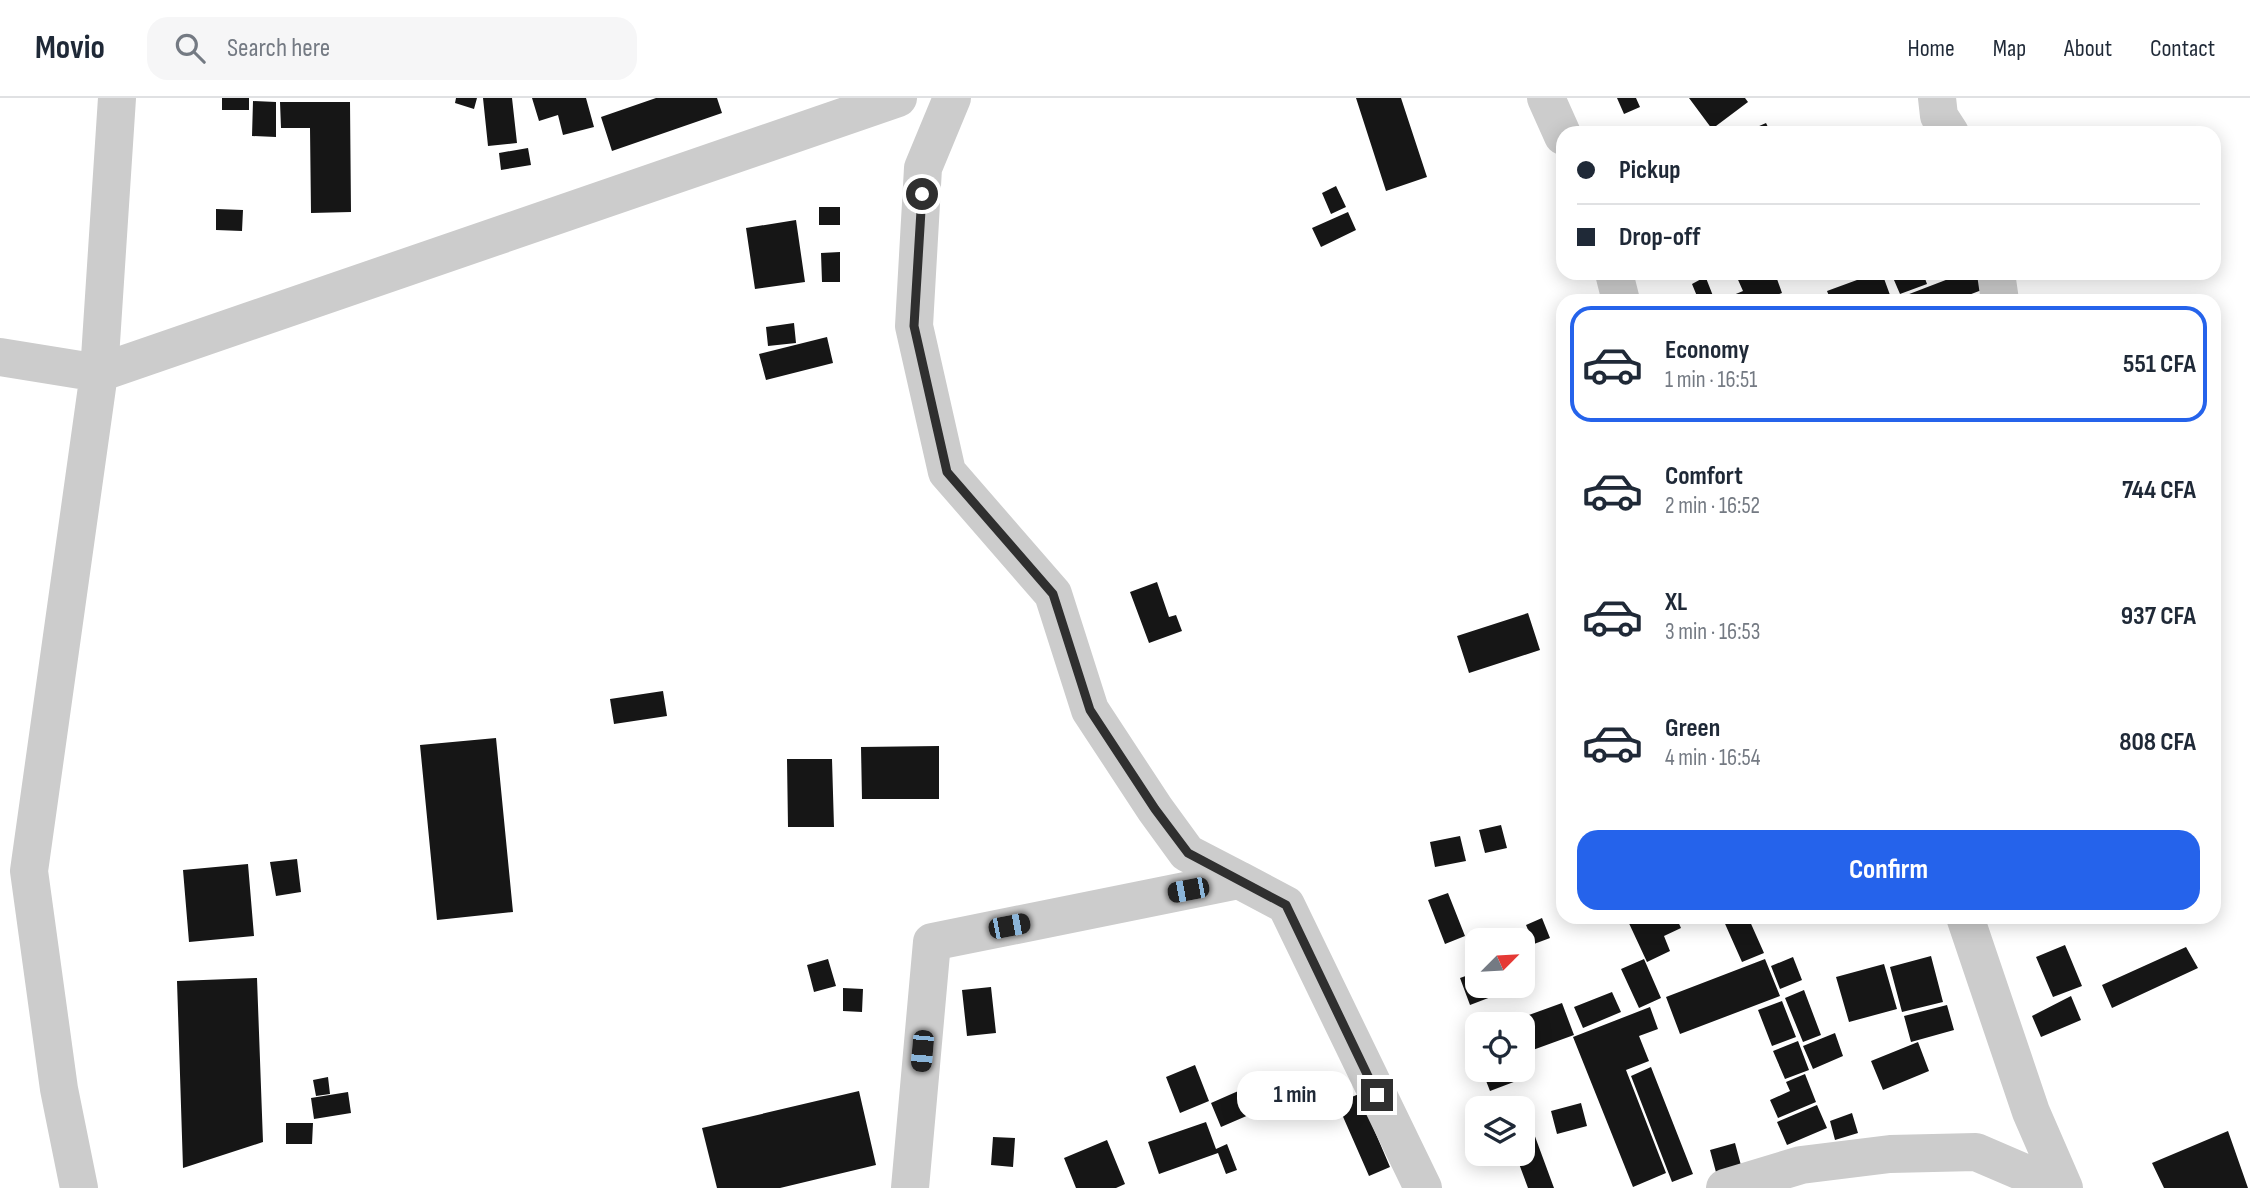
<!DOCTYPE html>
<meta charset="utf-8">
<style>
body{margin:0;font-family:"Sofia Sans Condensed",sans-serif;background:#f6f6f7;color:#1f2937;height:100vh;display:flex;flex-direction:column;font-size:26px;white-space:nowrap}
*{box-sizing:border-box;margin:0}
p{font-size:23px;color:#747a83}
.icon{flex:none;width:38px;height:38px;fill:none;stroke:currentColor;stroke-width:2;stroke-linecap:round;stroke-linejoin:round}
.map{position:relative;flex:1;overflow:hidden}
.side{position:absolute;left:1556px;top:196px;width:665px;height:630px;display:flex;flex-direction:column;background:#fff;border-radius:21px;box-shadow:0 4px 18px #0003}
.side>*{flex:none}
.top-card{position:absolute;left:1556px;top:28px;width:665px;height:154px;border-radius:21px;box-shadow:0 4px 18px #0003;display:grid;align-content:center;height:154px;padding:0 21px;background:#fff}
.needle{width:46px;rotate:66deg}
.controls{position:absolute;left:1465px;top:830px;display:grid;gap:14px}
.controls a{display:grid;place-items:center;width:70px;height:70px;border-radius:14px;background:#fff;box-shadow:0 4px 18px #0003;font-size:35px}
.end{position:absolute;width:32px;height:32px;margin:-16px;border:9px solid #2f2f2f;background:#fff;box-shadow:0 0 0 4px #fff}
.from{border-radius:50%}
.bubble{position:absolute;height:49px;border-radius:21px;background:#fff;box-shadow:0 4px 18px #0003;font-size:23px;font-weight:700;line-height:49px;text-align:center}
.car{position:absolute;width:21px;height:42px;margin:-21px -10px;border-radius:9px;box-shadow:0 0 5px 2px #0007;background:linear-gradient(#222 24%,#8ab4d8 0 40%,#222 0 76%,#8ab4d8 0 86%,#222 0)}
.top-card b{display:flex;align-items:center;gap:24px;height:66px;font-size:26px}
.top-card b+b{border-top:2px solid #e0e1e3}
.top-card i{width:18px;height:18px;background:#1f2937}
ul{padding:12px 0 0;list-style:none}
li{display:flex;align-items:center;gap:21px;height:116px;margin:0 14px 10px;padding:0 7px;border:4px solid transparent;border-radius:21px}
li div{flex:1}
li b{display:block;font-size:26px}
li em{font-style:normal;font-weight:700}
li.current{border-color:#2563eb}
li>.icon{width:63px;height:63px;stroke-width:1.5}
.action{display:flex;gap:14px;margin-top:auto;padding:14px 21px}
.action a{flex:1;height:80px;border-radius:21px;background:#2563eb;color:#fff;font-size:28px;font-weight:700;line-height:80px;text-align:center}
header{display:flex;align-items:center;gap:42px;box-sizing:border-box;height:98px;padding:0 35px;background:#fff;border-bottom:2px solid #e0e1e3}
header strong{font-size:33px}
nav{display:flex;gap:38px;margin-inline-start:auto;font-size:24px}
.search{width:490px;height:63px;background:#f6f6f7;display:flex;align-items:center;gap:18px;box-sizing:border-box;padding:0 24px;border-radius:21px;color:#747a83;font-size:26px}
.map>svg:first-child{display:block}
</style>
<header>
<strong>Movio</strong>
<div class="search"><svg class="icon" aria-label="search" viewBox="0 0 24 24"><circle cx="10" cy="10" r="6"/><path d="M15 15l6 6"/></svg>Search here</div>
<nav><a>Home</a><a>Map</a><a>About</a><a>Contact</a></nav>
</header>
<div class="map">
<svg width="2250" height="1090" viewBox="0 0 2250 1090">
<rect width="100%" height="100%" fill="#fff"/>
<!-- building -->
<path fill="#161616" d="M222 0H249V12H222Z
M456 0H477L474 11 455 5Z
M483 0H512L517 45 488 48Z
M532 0H586L594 29 563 37 558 17 539 23Z
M656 0H717L722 15 612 53 601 19Z
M1356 0H1401L1427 79 1386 93Z
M1617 0H1636L1640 9 1624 16Z
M1689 0H1745L1748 4 1712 31Z
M253 3 276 4V39L252 38Z
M280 4H350L351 114 311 115 310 30H281Z
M1766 25 1771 35H1749L1748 33Z
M528 50 531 67 501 72 499 55Z
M1336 88 1346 109 1331 116 1322 95Z
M819 109H840V127H819Z
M216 111 243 112 242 133 216 132Z
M1348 114 1356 132 1321 149 1312 130Z
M796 122 805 184 755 191 746 130Z
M840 154V184H822L821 155Z
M1701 175H1718L1706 180 1715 203H1699L1692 186 1703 180Z
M1735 175H1791L1777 181 1782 195 1761 203H1719L1743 193Z
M1876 175H1882L1890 197 1875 203H1831L1827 193Z
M1891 175H1923L1927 186 1900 196Z
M1964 175H1981L1987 190 1953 203H1891Z
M794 225 796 245 768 248 766 229Z
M827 239 833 265 766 282 759 256Z
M1157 484 1169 519 1176 517 1182 533 1149 545 1130 494Z
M1528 515 1540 552 1469 575 1457 538Z
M663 593 667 618 614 626 610 601Z
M496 640 513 814 437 822 420 647Z
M939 648V701H862L861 649Z
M787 661H832L834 729H788Z
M1501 727 1507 750 1485 755 1479 732Z
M1460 738 1466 763 1435 769 1430 744Z
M297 761 301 794 276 798 270 764Z
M248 766 254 838 189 844 183 772Z
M1448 795 1465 838 1445 846 1428 802Z
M1631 819H1676L1681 830 1664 838 1670 853 1647 864 1627 821Z
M1722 819H1748L1764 855 1742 864Z
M1542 820 1550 840 1534 846 1526 827Z
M2065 847 2082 888 2053 899 2036 859Z
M2186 849 2198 870 2112 910 2102 887Z
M1931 858 1943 904 1902 914 1890 869Z
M1793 859 1802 882 1780 891 1771 868Z
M828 861 836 888 814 894 807 867Z
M1644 861 1661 900 1639 910 1621 871Z
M1765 861 1780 898 1680 936 1666 899Z
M1884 866 1897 911 1849 924 1836 879Z
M1477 874V887H1502L1504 894 1470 907 1460 880Z
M257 880 263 1044 183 1070 177 883Z
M991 889 996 935 967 938 962 892Z
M843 890 863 891 862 914 843 913Z
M1804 892 1821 937 1803 944 1785 900Z
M1612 894 1621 914 1583 930 1574 909Z
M2071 898 2081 922 2041 939 2032 918Z
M1782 903 1796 939 1772 948 1758 912Z
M1562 905 1574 937 1530 953 1522 933V926H1520L1518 921Z
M1947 907 1954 932 1911 944 1904 918Z
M1650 909 1658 931 1639 938 1649 963 1626 972 1666 1075 1633 1089 1573 939Z
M1835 935 1843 958 1813 971 1803 948Z
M1798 943 1809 972 1785 981 1773 953Z
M1918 944 1929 973 1883 992 1871 963Z
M1195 967 1209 1003 1180 1015 1166 979Z
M1651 969 1693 1076 1672 1084 1631 978Z
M1494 971H1515L1519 982 1490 993 1483 975Z
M1805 976 1816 1004 1778 1020 1770 1002 1790 993 1786 984Z
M328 979 330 996 316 998 313 982Z
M1261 983 1272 1007 1221 1029 1211 1005Z
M859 993 876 1067 780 1090H717L702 1030Z
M348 994 351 1015 314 1021 311 1000Z
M1359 996 1390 1069 1369 1078 1337 1005Z
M1581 1005 1587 1028 1557 1036 1551 1013Z
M1817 1007 1827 1030 1787 1047 1777 1024Z
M1526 1014 1554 1090H1528L1515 1055H1522V1016Z
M1852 1015 1858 1035 1835 1042 1830 1023Z
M1206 1024 1216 1051 1227 1046 1237 1072 1226 1076 1218 1055 1159 1076 1148 1044Z
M286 1025H313L312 1046H286Z
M2228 1033 2248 1090H2164L2152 1065Z
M993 1039 1015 1040 1013 1069 991 1067Z
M1107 1042 1125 1086 1116 1090H1076L1064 1060Z
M1735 1045 1742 1071 1717 1078 1710 1052Z"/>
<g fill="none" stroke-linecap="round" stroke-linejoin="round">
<!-- street -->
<path stroke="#ccc" stroke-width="38" d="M1546 0 1563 38
M1937 0 1939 18 1950 35
M1614 175 1621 203
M1996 175 2000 203
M0 259 99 275 898 0
M1239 782 1286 807 1423 1090
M1965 819 2031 1014 2064 1090
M79 1090 59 991 29 773 99 275 117 0
M910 1090 932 844 1239 782 1187 755 1155 711 1090 612 1053 496 947 374 914 228 923 70 952 0
M1725 1090 1801 1067 1890 1056 1976 1054 2060 1090"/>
</g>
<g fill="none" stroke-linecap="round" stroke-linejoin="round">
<!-- route -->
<path stroke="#2f2f2f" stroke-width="9" d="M922 96 914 228 947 374 1053 496 1090 612 1155 711 1188 755 1286 807 1377 997"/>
</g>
</svg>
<div class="controls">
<a><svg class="needle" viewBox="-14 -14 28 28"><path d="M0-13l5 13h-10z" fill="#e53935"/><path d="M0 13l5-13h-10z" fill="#747a83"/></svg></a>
<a><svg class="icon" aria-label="locate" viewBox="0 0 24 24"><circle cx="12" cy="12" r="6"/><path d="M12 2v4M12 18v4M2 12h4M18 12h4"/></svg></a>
<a><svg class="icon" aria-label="layers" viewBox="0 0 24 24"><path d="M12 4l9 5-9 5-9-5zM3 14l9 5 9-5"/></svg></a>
</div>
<i class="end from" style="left:922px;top:96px"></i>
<i class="end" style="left:1377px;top:997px"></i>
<div class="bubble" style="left:1237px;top:973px;width:116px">1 min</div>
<i class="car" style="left:1188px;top:792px;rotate:259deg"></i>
<i class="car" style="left:1009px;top:828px;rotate:79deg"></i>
<i class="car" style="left:922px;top:953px;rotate:185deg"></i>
<div class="top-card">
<b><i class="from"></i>Pickup</b>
<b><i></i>Drop-off</b>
</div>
<section class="side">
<ul>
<li class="current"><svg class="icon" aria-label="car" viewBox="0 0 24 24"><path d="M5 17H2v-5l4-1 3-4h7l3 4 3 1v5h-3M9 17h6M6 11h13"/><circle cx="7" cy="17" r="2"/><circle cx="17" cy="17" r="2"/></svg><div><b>Economy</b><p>1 min · 16:51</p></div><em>551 CFA</em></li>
<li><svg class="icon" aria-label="car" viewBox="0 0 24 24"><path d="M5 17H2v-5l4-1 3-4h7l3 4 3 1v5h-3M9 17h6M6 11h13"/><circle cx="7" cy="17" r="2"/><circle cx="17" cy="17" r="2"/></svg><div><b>Comfort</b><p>2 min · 16:52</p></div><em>744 CFA</em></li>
<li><svg class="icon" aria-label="car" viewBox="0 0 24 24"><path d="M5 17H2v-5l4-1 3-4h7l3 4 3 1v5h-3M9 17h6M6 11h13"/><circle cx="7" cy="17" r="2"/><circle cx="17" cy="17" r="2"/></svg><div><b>XL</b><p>3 min · 16:53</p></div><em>937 CFA</em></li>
<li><svg class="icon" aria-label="car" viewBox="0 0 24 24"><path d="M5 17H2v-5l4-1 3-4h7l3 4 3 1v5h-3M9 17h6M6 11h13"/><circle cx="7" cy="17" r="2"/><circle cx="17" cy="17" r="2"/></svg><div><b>Green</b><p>4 min · 16:54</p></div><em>808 CFA</em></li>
</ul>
<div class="action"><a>Confirm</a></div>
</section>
</div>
